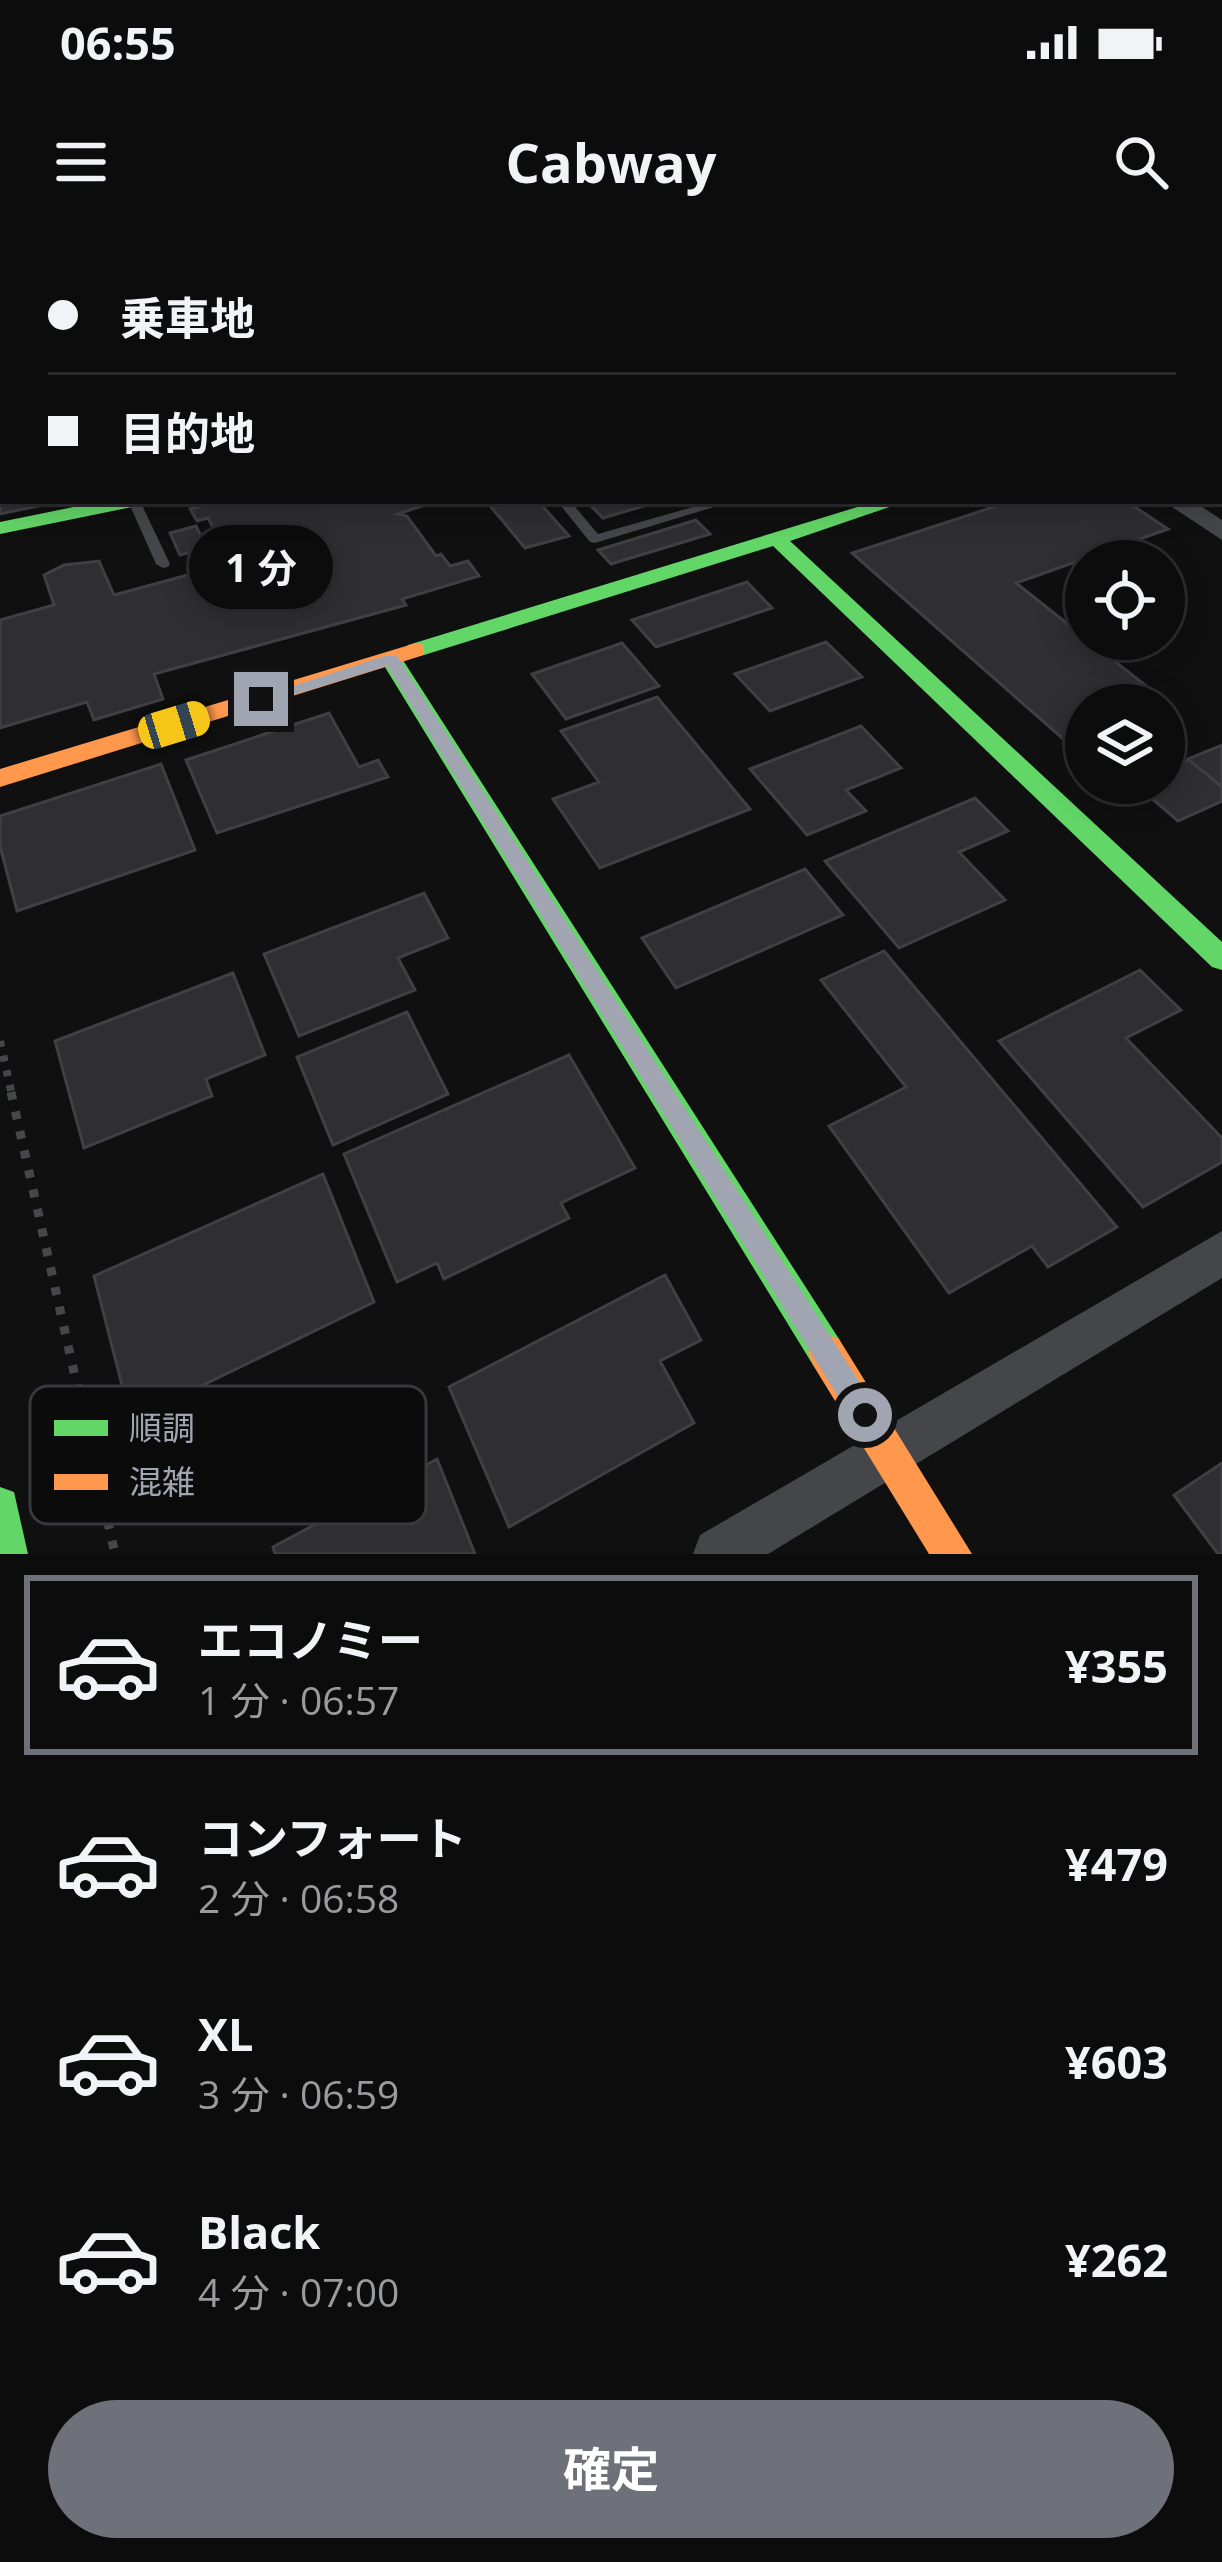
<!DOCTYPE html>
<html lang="ja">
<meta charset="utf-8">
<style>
body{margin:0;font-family:"Open Sans","Noto Sans JP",sans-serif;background:#151516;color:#f1f3f6;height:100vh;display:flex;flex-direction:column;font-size:45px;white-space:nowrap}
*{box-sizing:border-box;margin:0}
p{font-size:39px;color:#9a9b9d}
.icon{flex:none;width:66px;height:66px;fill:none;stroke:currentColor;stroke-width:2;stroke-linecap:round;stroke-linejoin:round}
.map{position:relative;height:1314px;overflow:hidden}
.panel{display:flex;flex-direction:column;background:#0c0c0d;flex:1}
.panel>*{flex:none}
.banner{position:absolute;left:0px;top:0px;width:1224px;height:264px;box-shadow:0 6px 30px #0003,0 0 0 3px #2c2c2e;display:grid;align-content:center;height:264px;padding:0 48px;background:#0c0c0d}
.tools{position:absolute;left:1065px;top:300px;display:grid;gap:24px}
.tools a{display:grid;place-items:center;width:120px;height:120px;border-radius:50%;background:#0c0c0d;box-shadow:0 6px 30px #0003,0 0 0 3px #2c2c2e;font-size:60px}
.end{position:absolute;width:54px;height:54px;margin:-27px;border:15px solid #a1a5b1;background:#111;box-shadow:0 0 0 6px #111}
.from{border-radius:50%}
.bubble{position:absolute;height:84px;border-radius:42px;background:#0c0c0d;box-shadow:0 6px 30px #0003,0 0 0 3px #2c2c2e;font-size:39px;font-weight:700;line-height:84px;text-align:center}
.car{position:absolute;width:36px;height:72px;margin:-36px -18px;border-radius:15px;box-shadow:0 0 9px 3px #0007;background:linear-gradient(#f5c518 24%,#345 0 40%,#f5c518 0 76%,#345 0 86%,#f5c518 0)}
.banner b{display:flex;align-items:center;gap:42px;height:114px;font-size:45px}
.banner b+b{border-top:3px solid #2c2c2e}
.banner i{width:30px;height:30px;background:#f1f3f6}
ul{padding:21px 0 0;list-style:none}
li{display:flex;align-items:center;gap:36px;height:180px;margin:0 24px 18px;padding:0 24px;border:6px solid transparent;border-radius:0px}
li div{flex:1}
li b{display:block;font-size:45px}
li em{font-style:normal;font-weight:700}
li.selected{border-color:#6e7179}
li>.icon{width:108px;height:108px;stroke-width:1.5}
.button{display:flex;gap:24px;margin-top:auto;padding:24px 48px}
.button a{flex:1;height:138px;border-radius:72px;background:#6e7179;color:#fff;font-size:48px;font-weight:700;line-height:138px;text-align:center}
.status{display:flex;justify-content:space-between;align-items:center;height:84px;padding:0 60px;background:#0c0c0d;direction:ltr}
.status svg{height:33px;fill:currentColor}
header{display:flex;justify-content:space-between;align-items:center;height:156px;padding:0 48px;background:#0c0c0d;font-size:54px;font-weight:700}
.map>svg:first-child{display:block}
</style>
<div class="status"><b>06:55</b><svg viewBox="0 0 49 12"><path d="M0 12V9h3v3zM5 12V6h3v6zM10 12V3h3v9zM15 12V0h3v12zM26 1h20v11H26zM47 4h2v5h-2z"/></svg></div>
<header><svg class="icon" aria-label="menu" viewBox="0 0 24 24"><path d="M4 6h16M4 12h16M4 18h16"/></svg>Cabway<svg class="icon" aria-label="search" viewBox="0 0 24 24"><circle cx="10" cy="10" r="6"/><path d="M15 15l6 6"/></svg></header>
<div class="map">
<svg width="1222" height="1314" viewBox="0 0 1222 1314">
<rect width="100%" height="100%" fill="#101011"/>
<!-- building -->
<path fill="#2f2f31" stroke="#404044" stroke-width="3" d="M3 221V261H62L0 274Z
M217 261H437L398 274 407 276 436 316 441 314 450 326 468 321 479 336 402 359 406 365 154 434 163 459 94 480 87 462 0 488V380L54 365 44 335 64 325 99 321 114 355 232 323 227 315 208 320 205 313 224 308 208 278 197 281 190 269Z
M486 261H538L569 296 525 308Z
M586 261H661L603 278Z
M1012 261H1126L1168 289 1016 343 1169 464 1086 465V499L1070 505 852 313Z
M696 280 710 294 611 324 598 310Z
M196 286 207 308 180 315 170 293Z
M747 342 772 368 656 407 632 380Z
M826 402 862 437 770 471 735 434Z
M622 403 659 446 566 479 532 434Z
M657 457 750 569 600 628 553 559 599 542 561 491Z
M329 473 359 527 378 520 388 537 217 593 186 520Z
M861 486 901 528 846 550 866 571 807 595 750 529Z
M1222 505V547L1188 519Z
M1189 520 1222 547V561L1178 581 1135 544 1164 543V531Z
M161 524 195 610 17 671 0 606V576Z
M975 558 1008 591 959 612 1005 660 899 708 825 621Z
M805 629 843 675 676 748 642 698Z
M424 653 448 698 398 718 415 750 299 796 264 714Z
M884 711 1117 987 1048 1027 1032 1006 949 1053 829 886 906 847 821 740Z
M1140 730 1181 770 1126 798 1222 898V922L1143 967 999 801Z
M233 733 265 815 206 839 212 856 84 908 55 801Z
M407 772 448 854 333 905 297 817Z
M569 815 635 928 561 963 569 978 444 1039 437 1023 397 1042 344 914Z
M323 934 374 1062 131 1180 94 1036Z
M665 1035 701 1100 660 1121 694 1183 509 1287 449 1147Z
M437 1219 475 1314H275L273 1307Z
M1222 1223V1314H1218L1174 1255Z"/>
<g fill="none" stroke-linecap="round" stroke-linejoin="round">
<!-- path-far1 -->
<path stroke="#46474b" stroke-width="8" stroke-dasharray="6 9" stroke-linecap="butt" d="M0 801 12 855"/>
<!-- path -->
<path stroke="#46474b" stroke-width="9" stroke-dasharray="8 12" stroke-linecap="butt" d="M11 852 115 1314"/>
<!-- lane -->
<path fill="#454649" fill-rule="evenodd" d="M128 261H140L170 324 168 327 163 328 156 324Z
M557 261H570L598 294 714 261H734L595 303 590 302Z"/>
<!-- street -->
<path fill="#454649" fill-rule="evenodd" d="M1221 153H1222V167H1221Z
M1163 261H1193L1222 280V300Z
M1222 991V1038L768 1314H693L700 1295Z"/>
<!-- fast -->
<path fill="#63d668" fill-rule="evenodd" d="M0 41H3V51H0Z
M3 146V156L0 157V147Z
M103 261H142L132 267 0 294V282Z
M877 261H907L790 301 1222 702V730L1212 727 773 306 424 415H408L405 410 408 405Z
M391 412 399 414 839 1099 844 1112 839 1125 826 1130 813 1125 380 419Z
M0 1247 14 1252 28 1314H0Z"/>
<!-- slow -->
<path fill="#ff974d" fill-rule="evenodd" d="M1221 47H1222V57H1221Z
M3 97V107L0 108V98Z
M416 403 424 405V415L0 547V529Z
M826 1094 839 1099 972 1314H929L813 1125 808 1112 813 1099Z"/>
</g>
<!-- route -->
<path fill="#a1a5b1" d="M385 416H397L874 1165 878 1175 874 1184 865 1188 855 1184 387 426 261 465 253 459Z"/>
<!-- legend -->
<rect x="30" y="1146" width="396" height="138" rx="18" fill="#0b0b0c" stroke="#38393e" stroke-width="3"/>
<rect x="54" y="1180" width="54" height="16" fill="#63d668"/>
<rect x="54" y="1234" width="54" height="16" fill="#ff974d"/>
<g font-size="33" fill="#a1a5b1">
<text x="129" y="1200">順調</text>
<text x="129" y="1254">混雑</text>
</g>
</svg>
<div class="tools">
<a><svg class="icon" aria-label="locate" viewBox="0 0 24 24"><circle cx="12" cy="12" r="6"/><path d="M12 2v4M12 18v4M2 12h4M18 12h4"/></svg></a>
<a><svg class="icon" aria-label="layers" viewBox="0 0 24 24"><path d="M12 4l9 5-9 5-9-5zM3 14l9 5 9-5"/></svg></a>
</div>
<i class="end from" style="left:865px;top:1175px"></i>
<i class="end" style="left:261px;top:459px"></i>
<div class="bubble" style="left:189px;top:285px;width:144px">1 分</div>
<i class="car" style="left:174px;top:485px;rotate:73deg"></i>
<div class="banner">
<b><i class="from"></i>乗車地</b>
<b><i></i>目的地</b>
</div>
</div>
<section class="panel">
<ul>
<li class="selected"><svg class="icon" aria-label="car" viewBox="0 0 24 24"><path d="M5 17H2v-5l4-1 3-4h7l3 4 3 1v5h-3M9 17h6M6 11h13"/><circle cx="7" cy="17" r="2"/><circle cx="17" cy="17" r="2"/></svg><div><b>エコノミー</b><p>1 分 · 06:57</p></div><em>¥355</em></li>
<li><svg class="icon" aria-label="car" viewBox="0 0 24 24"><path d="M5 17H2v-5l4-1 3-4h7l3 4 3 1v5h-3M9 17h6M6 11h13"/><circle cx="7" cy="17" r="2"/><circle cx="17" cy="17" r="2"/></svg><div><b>コンフォート</b><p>2 分 · 06:58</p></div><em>¥479</em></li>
<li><svg class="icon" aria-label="car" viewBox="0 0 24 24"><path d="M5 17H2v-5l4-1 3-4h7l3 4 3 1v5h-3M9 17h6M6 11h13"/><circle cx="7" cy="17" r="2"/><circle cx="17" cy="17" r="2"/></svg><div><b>XL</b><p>3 分 · 06:59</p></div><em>¥603</em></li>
<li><svg class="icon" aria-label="car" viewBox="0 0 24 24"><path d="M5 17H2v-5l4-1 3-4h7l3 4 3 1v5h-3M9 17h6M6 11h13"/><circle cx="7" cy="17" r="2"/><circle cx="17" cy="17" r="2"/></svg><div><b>Black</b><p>4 分 · 07:00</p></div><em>¥262</em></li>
</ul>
<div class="button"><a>確定</a></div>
</section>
